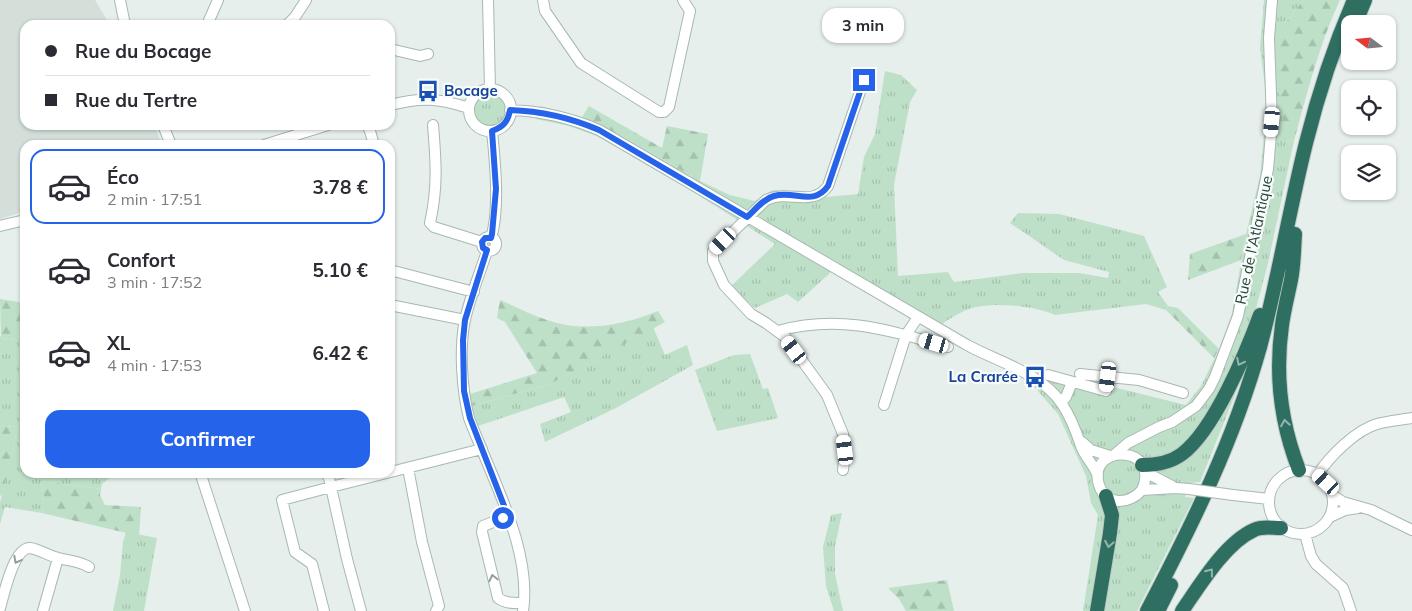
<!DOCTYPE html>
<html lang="fr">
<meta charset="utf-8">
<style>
body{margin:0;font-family:Mulish,sans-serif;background:#f7f7f7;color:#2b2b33;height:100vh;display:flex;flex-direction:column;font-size:19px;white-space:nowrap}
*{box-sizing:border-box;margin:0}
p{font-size:16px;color:#7c7c81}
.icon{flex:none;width:28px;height:28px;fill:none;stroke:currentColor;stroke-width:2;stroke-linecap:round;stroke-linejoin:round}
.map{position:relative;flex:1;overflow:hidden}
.details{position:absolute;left:20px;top:140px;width:375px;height:338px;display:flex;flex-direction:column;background:#fff;border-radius:15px;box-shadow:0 1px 4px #0004}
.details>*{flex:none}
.hud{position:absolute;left:20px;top:20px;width:375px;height:110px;border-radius:15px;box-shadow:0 1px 4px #0004;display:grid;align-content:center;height:110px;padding:0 25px;background:#fff}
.needle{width:32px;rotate:286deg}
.buttons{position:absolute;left:1341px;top:15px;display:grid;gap:10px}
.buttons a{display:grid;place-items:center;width:55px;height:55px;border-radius:10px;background:#fff;box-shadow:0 1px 4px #0004;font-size:25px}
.end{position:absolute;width:22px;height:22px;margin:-11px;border:6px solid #2563eb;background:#fff;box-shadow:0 0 0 2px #fff}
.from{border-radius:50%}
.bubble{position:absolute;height:35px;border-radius:15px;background:#fff;box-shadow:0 1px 4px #0004;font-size:16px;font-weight:700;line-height:35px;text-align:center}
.car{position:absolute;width:15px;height:30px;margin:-15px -8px;border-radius:6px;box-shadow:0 0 4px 1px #0007;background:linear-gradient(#fff 24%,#345 0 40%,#fff 0 76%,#345 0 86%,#fff 0)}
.hud b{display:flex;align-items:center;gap:18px;height:48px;font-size:19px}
.hud b+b{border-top:1px solid #e1e1e2}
.hud i{width:12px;height:12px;background:#2b2b33}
ul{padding:9px 0 0;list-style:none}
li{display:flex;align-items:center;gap:15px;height:75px;margin:0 10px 8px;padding:0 15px;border:2px solid transparent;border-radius:15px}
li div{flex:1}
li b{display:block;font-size:19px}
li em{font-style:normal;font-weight:700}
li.current{border-color:#2563eb}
li>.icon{width:45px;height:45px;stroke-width:1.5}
.cta{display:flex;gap:10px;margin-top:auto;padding:10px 25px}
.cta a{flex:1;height:58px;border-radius:15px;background:#2563eb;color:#fff;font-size:20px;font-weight:700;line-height:58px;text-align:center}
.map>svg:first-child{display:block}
</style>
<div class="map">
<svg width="1412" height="611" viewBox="0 0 1412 611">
<defs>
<pattern id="grass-tufts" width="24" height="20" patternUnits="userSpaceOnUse" patternTransform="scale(1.25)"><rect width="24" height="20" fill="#bfe0c8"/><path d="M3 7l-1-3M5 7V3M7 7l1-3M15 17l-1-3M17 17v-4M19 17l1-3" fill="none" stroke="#a4c1ad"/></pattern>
<pattern id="forest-firs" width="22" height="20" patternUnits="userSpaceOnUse" patternTransform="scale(1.25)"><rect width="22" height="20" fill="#bfe0c8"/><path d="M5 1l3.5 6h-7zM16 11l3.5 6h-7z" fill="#a4c1ad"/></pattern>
</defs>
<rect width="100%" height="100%" fill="#e6efeb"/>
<!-- built -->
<path fill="#d4dfda" d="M0 0H95L110 25H25V125H154L162 145H25V211L0 219Z"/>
<!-- grass -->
<path fill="url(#grass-tufts)" d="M1264 0H1303L1283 26 1285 140 1294 141 1268 263 1253 320 1234 362 1241 380 1200 482 1189 483 1185 497 1194 498 1137 611H1083L1098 515 1091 503 1086 476 1058 414 1030 382 1040 369 1186 405 1201 386 1219 349 1232 313 1246 234 1260 176 1267 102 1260 48Z
M885 71 901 75 917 90 910 102 894 185 898 276 948 272 954 282 1023 273H1079L1108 278 1109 272 1064 260 1010 223 1018 213 1059 214 1144 236 1167 287 1158 292 1168 306 1166 310 1146 304 1055 315C1032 305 989 301 966 310 957 314 949 319 942 324L835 262 829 274 798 302 787 294 755 308 730 287 775 244 695 193 599 137 569 126 536 119 540 106 582 117 622 136 700 181 730 195 755 201 773 190 808 193 821 189 827 197 858 194 864 157 875 134Z
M474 110a16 16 0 1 1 32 0a16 16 0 1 1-32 0Z
M653 327 665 355 687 345 693 365 616 408 545 442 540 424 571 412 564 397 478 426 472 406 550 384Z
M0 335 1 338 25 341V472L113 473 112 476 102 484 101 489 41 481 44 499 42 513 5 507 0 524V503L18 426 0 427Z
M750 354 763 389 768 388 778 418 717 431 695 370 734 355Z
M842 513 835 546V574L843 611H834L826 586 823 547 831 515Z
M126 532 157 538 144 611H113L120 575 123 542Z"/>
<!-- forest -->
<path fill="url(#forest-firs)" d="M1303 0H1340C1319 45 1307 93 1294 141L1285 140 1275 49 1283 26Z
M589 106 662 148 667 126 708 134 700 181 622 136 582 117Z
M1246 234 1241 260 1188 280 1190 254Z
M0 299 25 303V341L1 338Z
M500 300C516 307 531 315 547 320 583 333 624 325 658 311L665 322 550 384 472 406 470 394 537 373 505 322 497 318Z
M1168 306 1178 308 1219 349 1214 358 1166 310Z
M18 426 2 496 0 495V427Z
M41 481 101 489 100 495 105 505 141 507 139 536 42 513 44 499Z
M947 580 954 611H906L899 599 888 588Z"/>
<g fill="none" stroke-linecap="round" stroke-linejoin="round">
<!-- minor casing -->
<g stroke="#a8b8b2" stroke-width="12">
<path id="minor" d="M120 0 125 25
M488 0 490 89
M543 0 545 11 581 63 659 112H664L669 107 690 11 683 0
M207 25 218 0
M287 25 295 17 306 0
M390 49 420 56 428 54
M469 110a21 21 0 1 1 42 0a21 21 0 1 1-42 0Z
M390 105C422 97 438 98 469 108
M510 110C541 111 571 118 599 130L967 345C998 362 1042 373 1062 404 1071 417 1076 431 1081 446 1085 457 1094 465 1098 476
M163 125 171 145
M367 125 370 131 374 145
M433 125C436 161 438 187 430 223L434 227 482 242
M264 145 328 125
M0 226 25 220
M482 244a7 7 0 1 1 14 0a7 7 0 1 1-14 0Z
M491 238C500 210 495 160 492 131
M487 251C480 273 470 297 465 320 459 348 462 391 469 418 473 429 478 440 482 450 502 499 531 558 523 611
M390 270 474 292
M390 305 465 320
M778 331C840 314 888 330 948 347
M1080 374 1139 380 1183 393
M1048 375 1106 391 1108 377
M1061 402 1066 397 1072 382
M884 405 906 335 918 317
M1082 442 1091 450 1110 456
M1114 455 1128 443 1159 427 1172 422 1196 406 1209 389 1215 377 1238 316 1268 169 1272 122 1269 38 1272 0
M408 468 422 542 439 606 436 611
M1269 502a32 32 0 1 1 64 0a32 32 0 1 1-64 0Z
M843 470 845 450 843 434 827 395 785 337 766 323 751 314 724 285 713 261V251L766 200C789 189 812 208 828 186L864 80
M200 472 245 611
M325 472 329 478 331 487 482 449
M1145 472 1172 486
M1318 474C1330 456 1356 430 1377 424 1388 421 1401 420 1412 418
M1142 490C1162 444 1086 443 1099 485 1106 507 1130 504 1142 490L1176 488 1189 489
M1233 495 1269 499
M1332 495 1343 502 1371 510 1412 530
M508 516 483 526 482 532 498 598C506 604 515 603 524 603
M1330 517 1345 510 1358 508
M1305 534 1311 556 1316 564 1343 588 1351 611
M0 608C4 595 13 548 30 548 38 549 48 555 55 557 67 561 78 560 89 567
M43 611 58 558
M324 611 312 564 295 552 282 500 331 487 347 559 361 611"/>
</g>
<!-- highway casing -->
<g stroke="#c2cac8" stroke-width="16">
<path id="highway" d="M1355 24 1365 0
M1295 234C1294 249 1294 265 1291 280 1288 295 1284 310 1282 325 1275 374 1281 424 1299 470
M1142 465C1156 465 1170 463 1182 454 1214 430 1246 353 1260 315
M1097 611 1110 533 1112 515 1106 496
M1147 611C1192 525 1234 440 1260 347 1278 280 1289 211 1306 143 1318 95 1334 46 1354 0
M1158 611 1171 585
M1182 611C1200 585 1225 543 1254 530 1262 526 1272 528 1281 528"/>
</g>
<!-- minor -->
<use href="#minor" stroke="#fff" stroke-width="10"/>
<!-- highway -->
<use href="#highway" stroke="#2f6f62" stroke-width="14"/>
<!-- minor-bridge casing -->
<g stroke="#a8b8b2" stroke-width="12" stroke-linecap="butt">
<path id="minor-bridge" d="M1189 489 1233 495"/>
</g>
<!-- minor-bridge -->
<use href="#minor-bridge" stroke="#fff" stroke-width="10"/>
</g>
<!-- one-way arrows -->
<defs><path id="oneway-chevron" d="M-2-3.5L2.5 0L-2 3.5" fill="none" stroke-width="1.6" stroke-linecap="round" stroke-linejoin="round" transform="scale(1.25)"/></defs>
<g stroke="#93b5ae">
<use href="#oneway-chevron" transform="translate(1240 362) rotate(117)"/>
<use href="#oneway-chevron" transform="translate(1285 423) rotate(-99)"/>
<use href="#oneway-chevron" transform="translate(1109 544) rotate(100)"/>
<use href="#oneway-chevron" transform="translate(1210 572) rotate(-52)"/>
</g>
<g stroke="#92a09c">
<use href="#oneway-chevron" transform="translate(17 560) rotate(118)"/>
<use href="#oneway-chevron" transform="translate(493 578) rotate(-103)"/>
</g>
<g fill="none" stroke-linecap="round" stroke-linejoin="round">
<!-- route -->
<path stroke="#2563eb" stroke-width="6" d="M503 518 508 516 470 418 464 391 463 340 465 320 487 250 483 248 482 242 485 238H491L492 234 496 189 492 131C503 127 508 122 510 110 541 111 571 118 599 130L747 217C755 210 763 199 774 196 795 190 813 207 828 186L864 80"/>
</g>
<!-- icons -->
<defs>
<g id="bus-bare" transform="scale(1.725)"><path d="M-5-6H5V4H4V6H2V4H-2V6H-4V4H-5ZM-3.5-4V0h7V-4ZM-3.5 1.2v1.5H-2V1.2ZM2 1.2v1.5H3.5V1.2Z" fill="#1a4fb4" stroke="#f7fbf9" stroke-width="2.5" paint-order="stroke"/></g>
</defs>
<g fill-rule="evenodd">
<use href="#bus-bare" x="428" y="91"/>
<use href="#bus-bare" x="1035" y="377"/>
</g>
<g text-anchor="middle" stroke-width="4.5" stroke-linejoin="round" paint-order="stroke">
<!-- transit labels -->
<g font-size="15" font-weight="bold" fill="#164399" stroke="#f7fbf9" text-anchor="start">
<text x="444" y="96">Bocage</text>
<text x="1018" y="382" text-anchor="end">La Crarée</text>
</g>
<!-- street labels -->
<g font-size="15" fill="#24423a" stroke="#f7fbf9">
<text transform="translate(1254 240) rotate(-78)" y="5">Rue de l'Atlantique</text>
</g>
</g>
</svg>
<div class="buttons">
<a><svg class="needle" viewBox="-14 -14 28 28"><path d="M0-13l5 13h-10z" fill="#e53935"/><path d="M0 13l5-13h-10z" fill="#7c7c81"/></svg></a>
<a><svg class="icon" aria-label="locate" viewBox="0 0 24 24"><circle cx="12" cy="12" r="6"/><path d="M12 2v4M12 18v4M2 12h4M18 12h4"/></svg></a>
<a><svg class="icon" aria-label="layers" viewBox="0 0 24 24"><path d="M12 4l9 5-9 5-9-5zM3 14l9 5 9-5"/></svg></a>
</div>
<i class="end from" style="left:503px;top:518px"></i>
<i class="end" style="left:864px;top:80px"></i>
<div class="bubble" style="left:822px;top:8px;width:82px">3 min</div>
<i class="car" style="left:1272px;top:122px;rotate:185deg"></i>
<i class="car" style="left:723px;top:241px;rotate:224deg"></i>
<i class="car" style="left:934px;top:343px;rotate:286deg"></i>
<i class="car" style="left:794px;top:350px;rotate:323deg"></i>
<i class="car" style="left:1108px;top:377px;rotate:187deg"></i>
<i class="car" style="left:845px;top:450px;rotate:353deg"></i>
<i class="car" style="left:1326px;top:482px;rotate:312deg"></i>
<div class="hud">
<b><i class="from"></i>Rue du Bocage</b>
<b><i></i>Rue du Tertre</b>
</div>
<section class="details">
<ul>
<li class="current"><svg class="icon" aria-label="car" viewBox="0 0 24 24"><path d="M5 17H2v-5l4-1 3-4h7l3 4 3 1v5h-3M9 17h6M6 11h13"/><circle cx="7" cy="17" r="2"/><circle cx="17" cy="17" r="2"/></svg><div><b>Éco</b><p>2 min · 17:51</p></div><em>3.78 €</em></li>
<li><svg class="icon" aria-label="car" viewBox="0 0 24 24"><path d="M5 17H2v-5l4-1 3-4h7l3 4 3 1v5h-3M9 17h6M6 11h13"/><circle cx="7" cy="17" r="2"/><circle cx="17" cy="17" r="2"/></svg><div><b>Confort</b><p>3 min · 17:52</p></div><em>5.10 €</em></li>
<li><svg class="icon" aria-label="car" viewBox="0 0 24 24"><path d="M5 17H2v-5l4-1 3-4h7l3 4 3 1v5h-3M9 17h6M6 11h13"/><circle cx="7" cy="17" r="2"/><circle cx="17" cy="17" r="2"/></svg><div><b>XL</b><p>4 min · 17:53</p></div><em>6.42 €</em></li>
</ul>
<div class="cta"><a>Confirmer</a></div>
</section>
</div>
